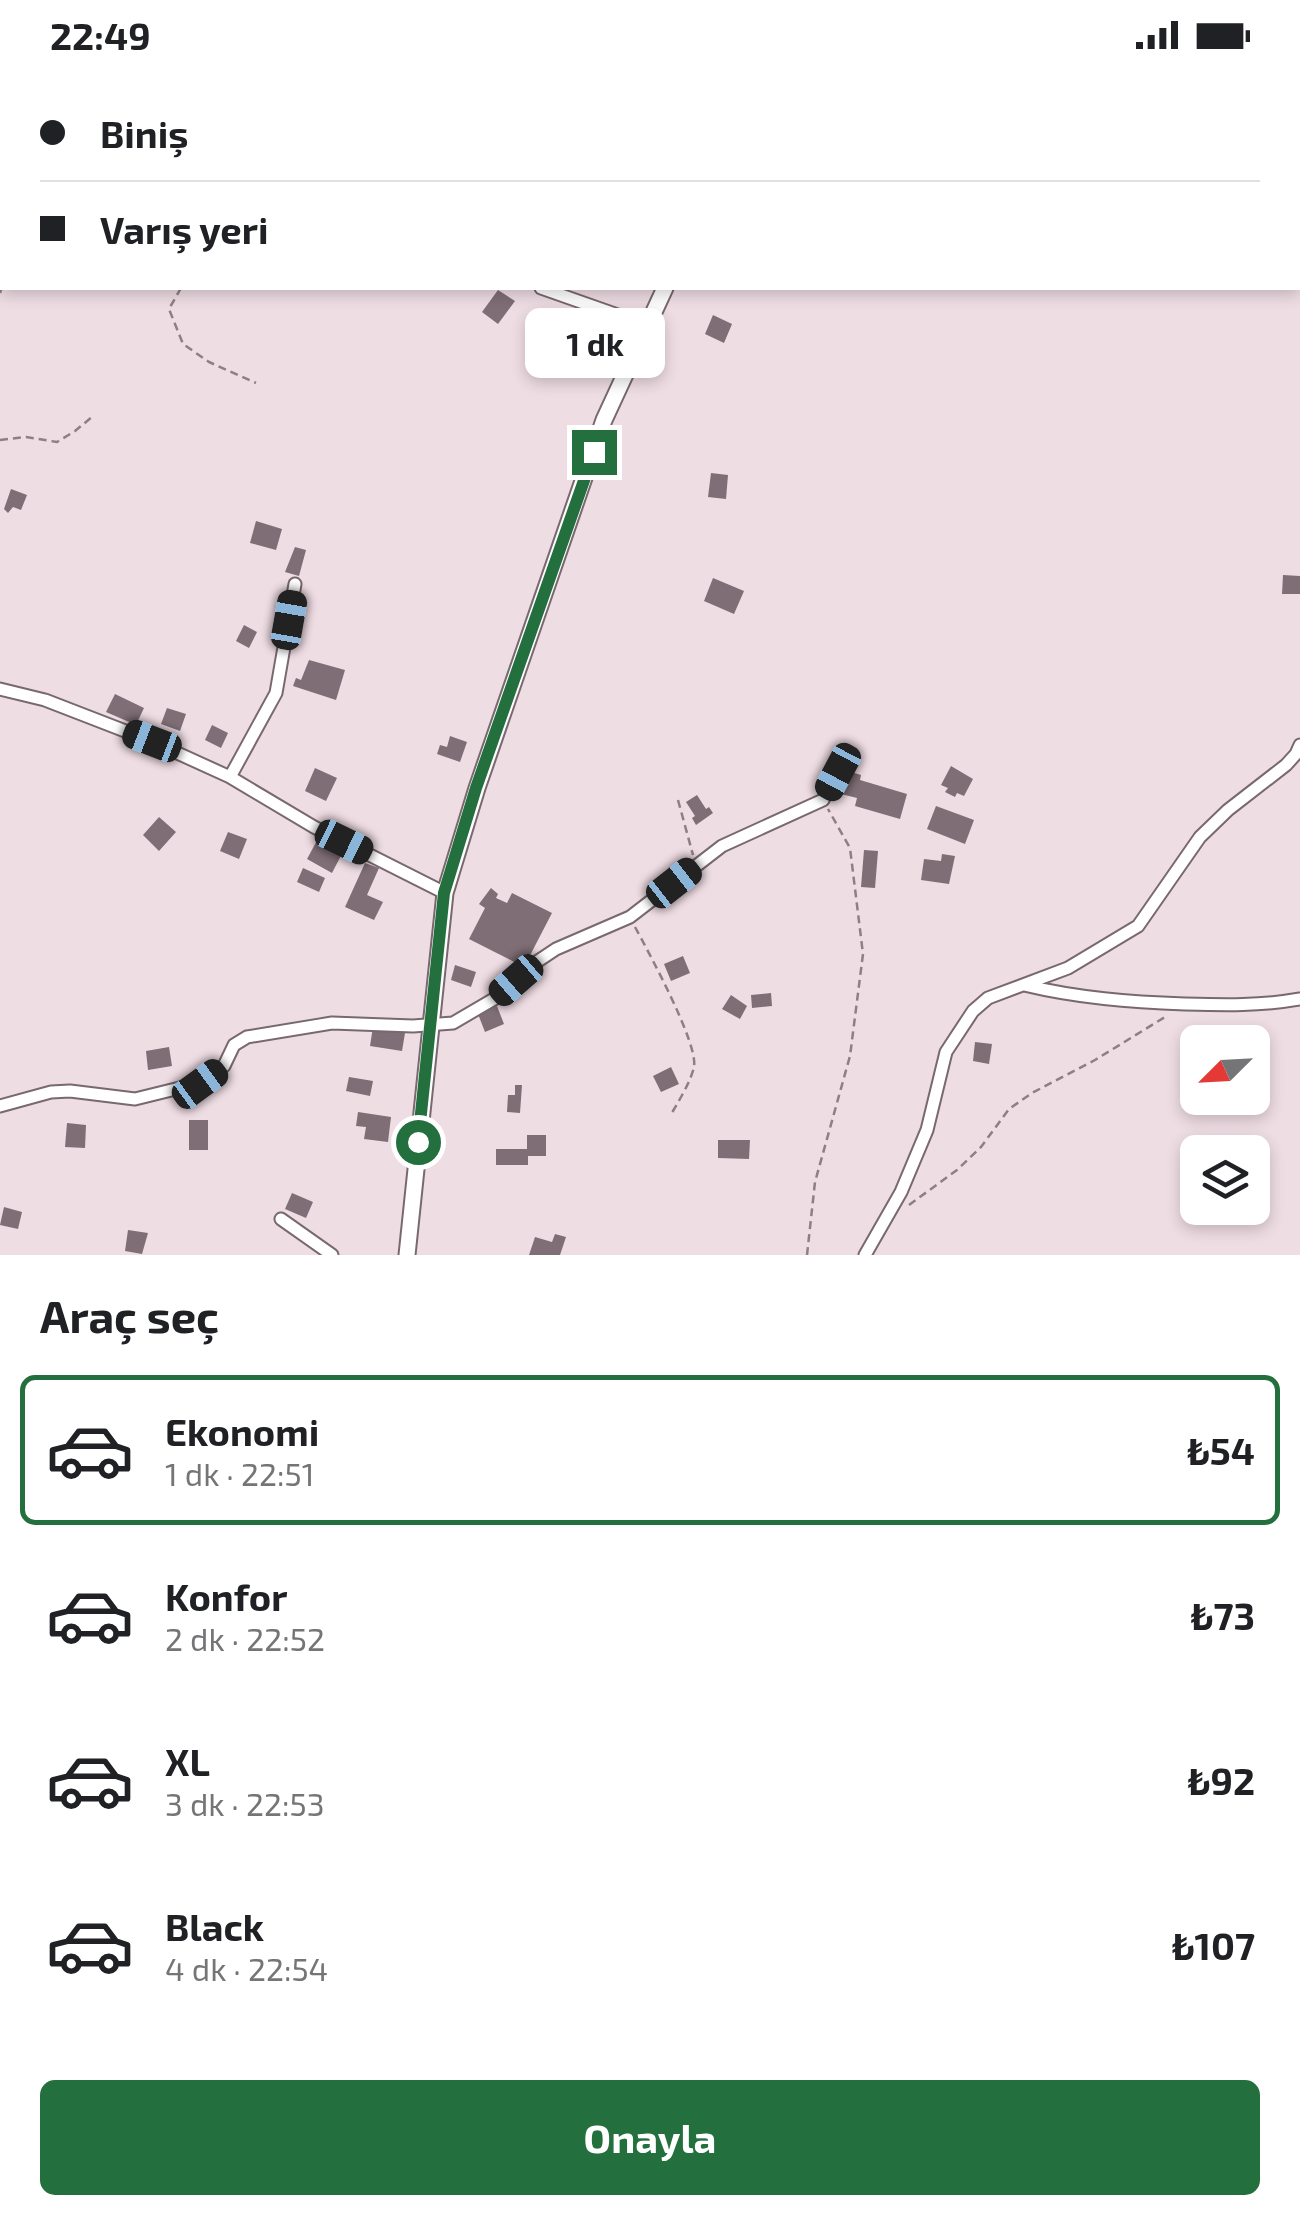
<!DOCTYPE html>
<html lang="tr">
<meta charset="utf-8">
<style>
body{margin:0;font-family:"Exo 2",sans-serif;background:#f2f2f2;color:#202124;height:100vh;display:flex;flex-direction:column;font-size:38px;white-space:nowrap}
*{box-sizing:border-box;margin:0}
p{font-size:32px;color:#757577}
.icon{flex:none;width:55px;height:55px;fill:none;stroke:currentColor;stroke-width:2;stroke-linecap:round;stroke-linejoin:round}
.map{position:relative;height:1185px;overflow:hidden}
.drawer{display:flex;flex-direction:column;background:#fff;flex:1}
.drawer>*{flex:none}
.guide{position:absolute;left:0px;top:0px;width:1300px;height:220px;box-shadow:0 5px 15px #0003;display:grid;align-content:center;height:220px;padding:0 40px;background:#fff}
.needle{width:65px;rotate:246deg}
.tools{position:absolute;left:1180px;top:955px;display:grid;gap:20px}
.tools a{display:grid;place-items:center;width:90px;height:90px;border-radius:15px;background:#fff;box-shadow:0 5px 15px #0003;font-size:50px}
.end{position:absolute;width:45px;height:45px;margin:-22px;border:12px solid #246f3e;background:#fff;box-shadow:0 0 0 5px #fff}
.from{border-radius:50%}
.bubble{position:absolute;height:70px;border-radius:15px;background:#fff;box-shadow:0 5px 15px #0003;font-size:32px;font-weight:700;line-height:70px;text-align:center}
.car{position:absolute;width:30px;height:60px;margin:-30px -15px;border-radius:12px;box-shadow:0 0 8px 2px #0007;background:linear-gradient(#222 24%,#8ab4d8 0 40%,#222 0 76%,#8ab4d8 0 86%,#222 0)}
.guide b{display:flex;align-items:center;gap:35px;height:95px;font-size:38px}
.guide b+b{border-top:2px solid #e0e0e0}
.guide i{width:25px;height:25px;background:#202124}
ul{padding:0;list-style:none}
li{display:flex;align-items:center;gap:30px;height:150px;margin:0 20px 15px;padding:0 20px;border:5px solid transparent;border-radius:15px}
li div{flex:1}
li b{display:block;font-size:38px}
li em{font-style:normal;font-weight:700}
li.selected{border-color:#246f3e}
li>.icon{width:90px;height:90px;stroke-width:1.5}
h2{padding:0 40px;font-size:45px;line-height:120px}
.action{display:flex;gap:20px;margin-top:auto;padding:20px 40px}
.action a{flex:1;height:115px;border-radius:15px;background:#246f3e;color:#fff;font-size:40px;font-weight:700;line-height:115px;text-align:center}
.status{display:flex;justify-content:space-between;align-items:center;height:70px;padding:0 50px;background:#fff;direction:ltr}
.status svg{height:28px;fill:currentColor}
.map>svg:first-child{display:block}
</style>
<div class="status"><b>22:49</b><svg viewBox="0 0 49 12"><path d="M0 12V9h3v3zM5 12V6h3v6zM10 12V3h3v9zM15 12V0h3v12zM26 1h20v11H26zM47 4h2v5h-2z"/></svg></div>
<div class="map">
<svg width="1300" height="1185" viewBox="0 0 1300 1185">
<rect width="100%" height="100%" fill="#efdde4"/>
<!-- building -->
<path fill="#7f6e75" d="M498 220 515 231 498 254 482 242Z
M713 245 732 254 724 273 705 264Z
M711 403 728 405 726 429 708 427Z
M11 419 27 425 21 440 13 437 8 443 4 439Z
M256 451 282 459 276 480 250 473Z
M295 477 306 480 299 506 285 502Z
M1283 505 1300 506V524H1282Z
M713 508 744 521 734 544 704 531Z
M244 555 257 562 249 578 236 571Z
M309 590 345 600 336 630 293 616 296 608 301 610Z
M115 624 144 638 136 655 106 642Z
M167 638 186 644 180 661 161 654Z
M212 655 228 663 221 678 205 670Z
M450 666 467 672 460 692 437 684 440 675 447 677Z
M951 696 973 709 964 726 957 723 955 727 945 722 948 718 941 715Z
M315 698 337 708 326 731 305 721Z
M848 701 861 705 860 710 907 724 900 749 855 736 857 728 841 724Z
M697 725 706 739 709 737 713 743 696 755 692 748 695 746 686 732Z
M936 736 974 750 965 774 927 759Z
M159 747 176 762 159 781 143 765Z
M228 762 247 769 239 789 220 781Z
M320 765 345 778 332 803 307 789Z
M864 780 878 781 875 818 861 817Z
M942 784 955 786 949 814 921 810 924 789 941 791Z
M365 793 379 798 367 825 383 832 374 850 345 837Z
M303 798 325 808 319 822 297 812Z
M491 818 498 824 496 828 507 833 512 823 552 843 524 897 469 869 485 838 479 834Z
M683 886 690 903 671 911 664 894Z
M455 895 476 902 471 917 451 910Z
M771 923 772 936 752 938 751 925Z
M731 925 747 936 740 949 722 939Z
M497 936 504 954 485 962 478 944Z
M373 957 405 963 402 981 370 976Z
M975 972 992 974 989 994 973 991Z
M169 977 172 996 148 1000 146 981Z
M671 997 679 1014 661 1022 653 1006Z
M349 1007 373 1011 370 1026 346 1021Z
M515 1015H522L520 1043 507 1042 508 1025H515Z
M358 1042 391 1047 388 1072 364 1069 366 1057 356 1056Z
M189 1050H208V1080H189Z
M67 1053 86 1055 85 1078 65 1077Z
M527 1065H546V1086H528V1095H496V1079H527Z
M718 1070H750L749 1089 718 1088Z
M292 1123 313 1132 306 1148 285 1139Z
M4 1137 22 1142 18 1159 0 1155Z
M128 1160 148 1163 142 1184 125 1181Z
M555 1164 566 1167 560 1185H529L535 1167 552 1172Z"/>
<g fill="none" stroke-linecap="round" stroke-linejoin="round">
<!-- street casing -->
<g stroke="#78686f" stroke-width="15">
<path id="street" d="M329 0 330 2
M541 218 649 256
M0 619 45 630 151 671 230 707 314 757 445 823
M230 707 276 623 295 514
M1024 915C1078 928 1130 932 1185 934 1224 935 1261 936 1300 929
M0 1036 51 1022 70 1021 135 1029 200 1013 224 996 234 975 247 967 332 953 413 956 453 953 494 929 538 891 556 879 630 847 722 776 823 730 838 702
M281 1149 332 1185
M865 1185 901 1122 927 1060 946 982 973 941 988 928 1068 898 1138 856 1200 767 1228 740 1286 695 1296 684 1300 675"/>
</g>
<!-- secondary casing -->
<g stroke="#78686f" stroke-width="19">
<path id="secondary" d="M749 2 750 0
M407 1185 445 823 477 718 604 350 665 218"/>
</g>
<!-- path -->
<path stroke="#8c8085" stroke-width="2.5" stroke-dasharray="8 5" stroke-linecap="butt" d="M138 0V2
M90 2 91 0
M181 218 169 239 183 274 209 292 256 313
M0 223 2 217
M0 370 26 367 57 372 75 361 92 347
M678 730 693 785
M635 857C648 881 698 973 694 996 692 1010 677 1034 670 1046
M909 1135 957 1100 981 1077 1009 1039 1032 1023 1095 990 1165 947
M807 1185 815 1112 850 986 863 884 850 778 828 739"/>
<!-- street -->
<use href="#street" stroke="#fff" stroke-width="11"/>
<!-- secondary -->
<use href="#secondary" stroke="#fff" stroke-width="15"/>
</g>
<g fill="none" stroke-linecap="round" stroke-linejoin="round">
<!-- route -->
<path stroke="#246f3e" stroke-width="12" d="M418 1072 444 823 476 718 594 382"/>
</g>
</svg>
<div class="tools">
<a><svg class="needle" viewBox="-14 -14 28 28"><path d="M0-13l5 13h-10z" fill="#e53935"/><path d="M0 13l5-13h-10z" fill="#757577"/></svg></a>
<a><svg class="icon" aria-label="layers" viewBox="0 0 24 24"><path d="M12 4l9 5-9 5-9-5zM3 14l9 5 9-5"/></svg></a>
</div>
<i class="end from" style="left:418px;top:1072px"></i>
<i class="end" style="left:594px;top:382px"></i>
<div class="bubble" style="left:525px;top:238px;width:140px">1 dk</div>
<i class="car" style="left:289px;top:550px;rotate:10deg"></i>
<i class="car" style="left:152px;top:671px;rotate:291deg"></i>
<i class="car" style="left:838px;top:702px;rotate:208deg"></i>
<i class="car" style="left:344px;top:772px;rotate:116deg"></i>
<i class="car" style="left:674px;top:813px;rotate:52deg"></i>
<i class="car" style="left:516px;top:910px;rotate:229deg"></i>
<i class="car" style="left:200px;top:1014px;rotate:54deg"></i>
<div class="guide">
<b><i class="from"></i>Biniş</b>
<b><i></i>Varış yeri</b>
</div>
</div>
<section class="drawer">
<h2>Araç seç</h2>
<ul>
<li class="selected"><svg class="icon" aria-label="car" viewBox="0 0 24 24"><path d="M5 17H2v-5l4-1 3-4h7l3 4 3 1v5h-3M9 17h6M6 11h13"/><circle cx="7" cy="17" r="2"/><circle cx="17" cy="17" r="2"/></svg><div><b>Ekonomi</b><p>1 dk · 22:51</p></div><em>₺54</em></li>
<li><svg class="icon" aria-label="car" viewBox="0 0 24 24"><path d="M5 17H2v-5l4-1 3-4h7l3 4 3 1v5h-3M9 17h6M6 11h13"/><circle cx="7" cy="17" r="2"/><circle cx="17" cy="17" r="2"/></svg><div><b>Konfor</b><p>2 dk · 22:52</p></div><em>₺73</em></li>
<li><svg class="icon" aria-label="car" viewBox="0 0 24 24"><path d="M5 17H2v-5l4-1 3-4h7l3 4 3 1v5h-3M9 17h6M6 11h13"/><circle cx="7" cy="17" r="2"/><circle cx="17" cy="17" r="2"/></svg><div><b>XL</b><p>3 dk · 22:53</p></div><em>₺92</em></li>
<li><svg class="icon" aria-label="car" viewBox="0 0 24 24"><path d="M5 17H2v-5l4-1 3-4h7l3 4 3 1v5h-3M9 17h6M6 11h13"/><circle cx="7" cy="17" r="2"/><circle cx="17" cy="17" r="2"/></svg><div><b>Black</b><p>4 dk · 22:54</p></div><em>₺107</em></li>
</ul>
<div class="action"><a>Onayla</a></div>
</section>
